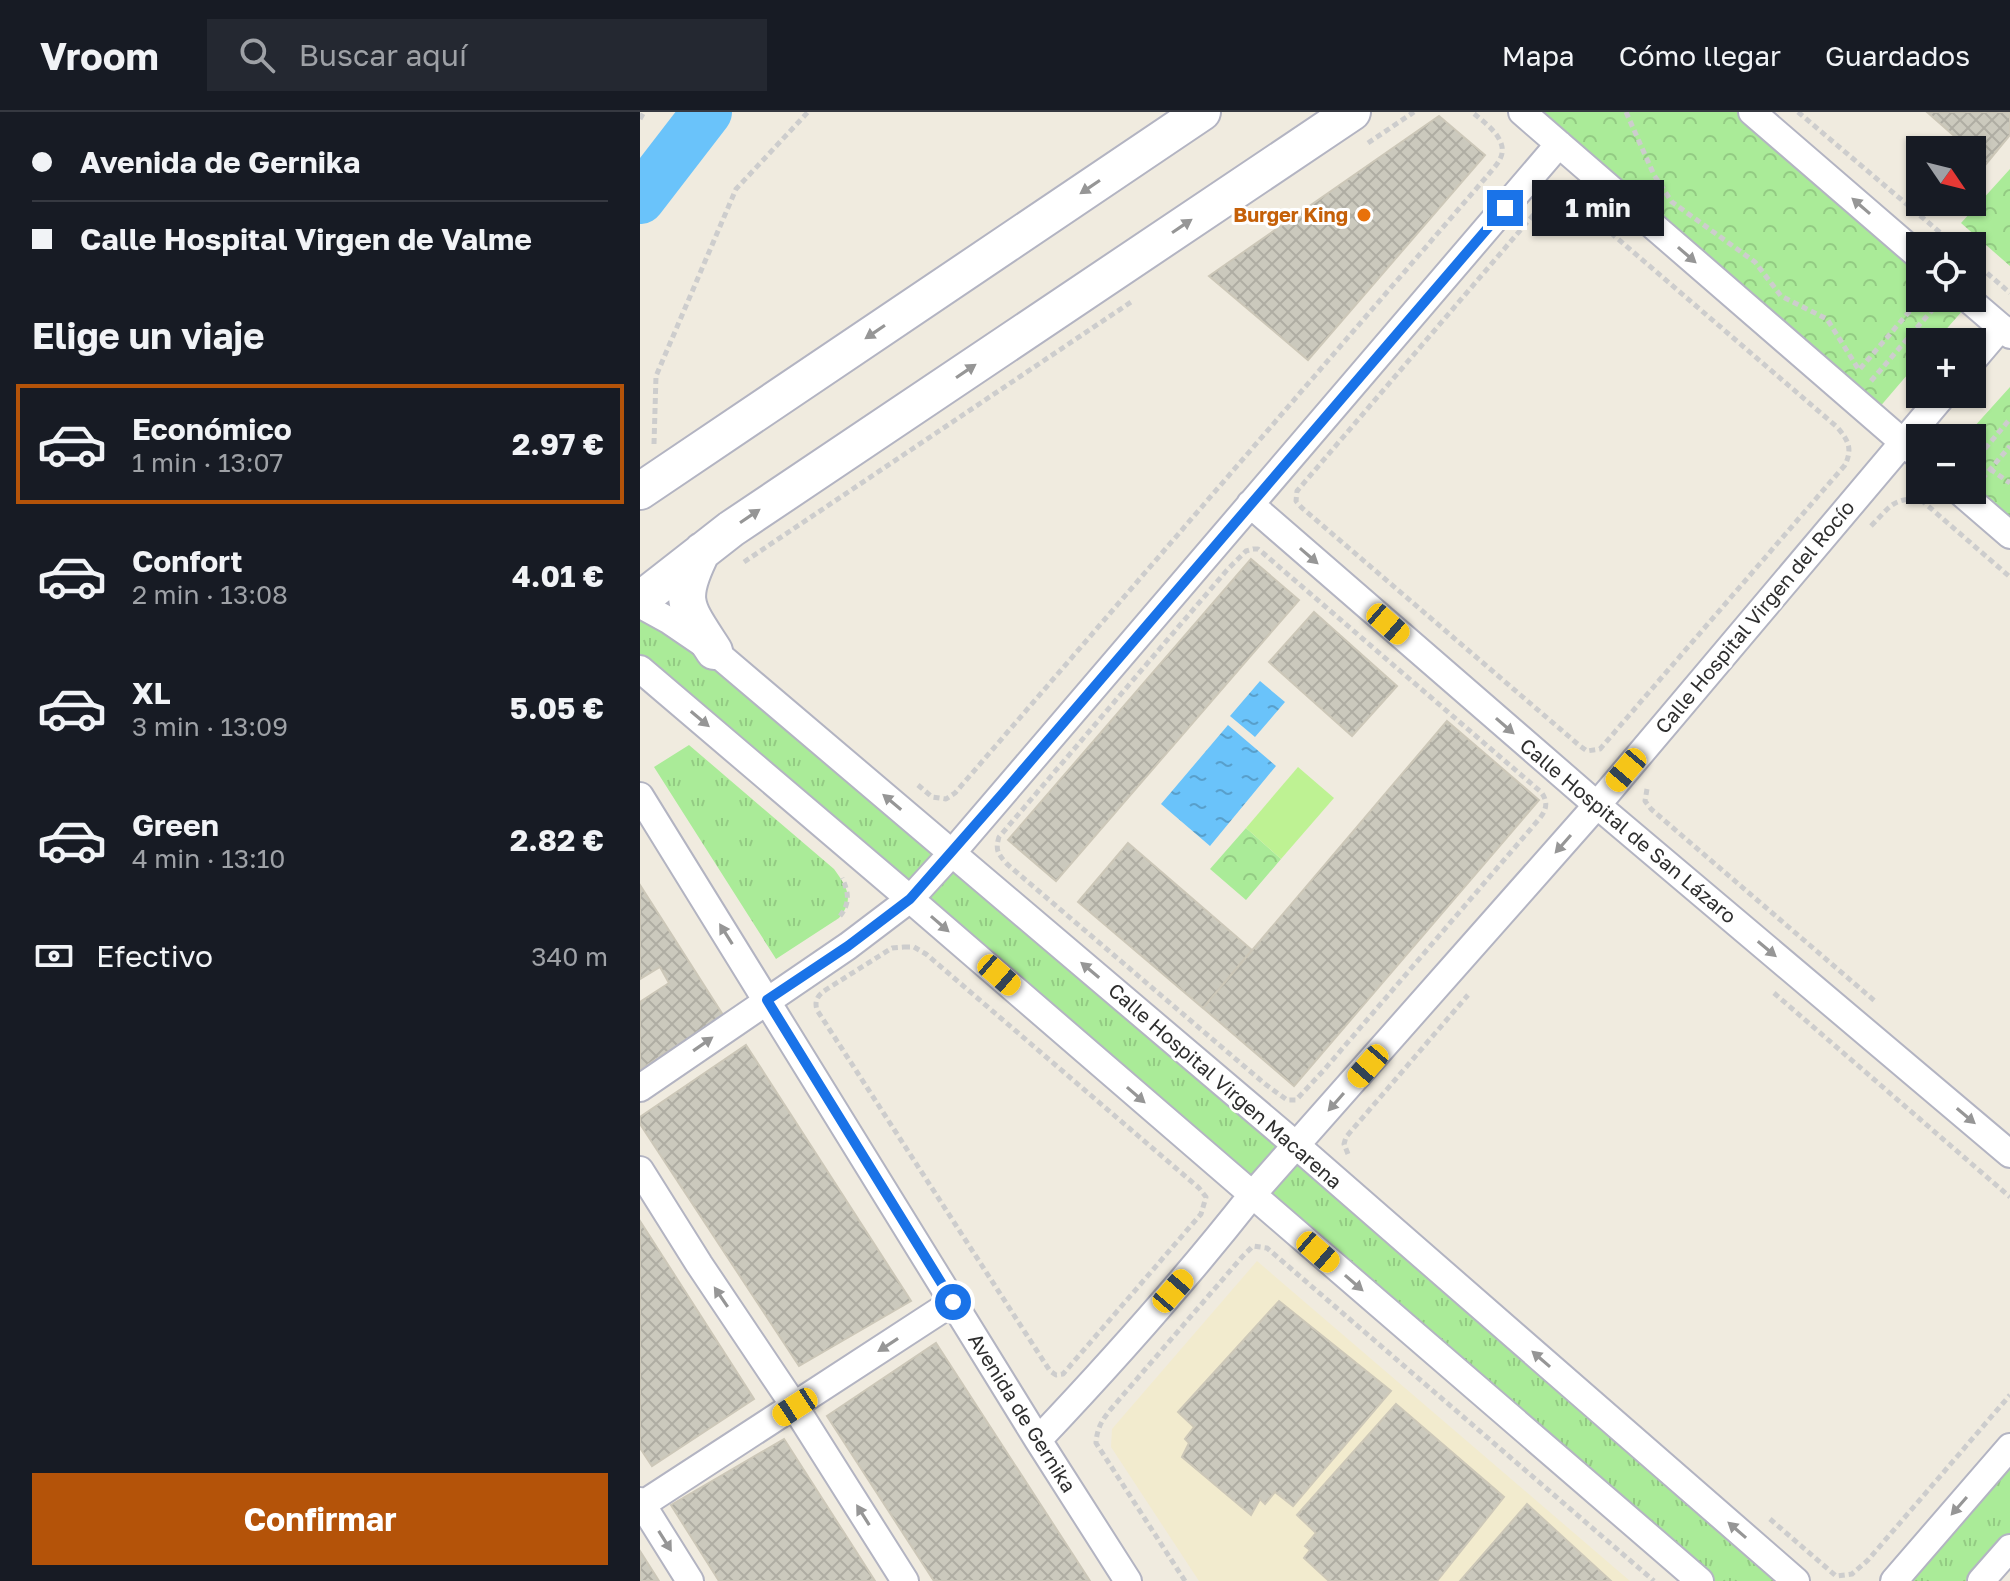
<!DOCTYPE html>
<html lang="es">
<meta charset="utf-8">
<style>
body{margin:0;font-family:"Golos Text",sans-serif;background:#242831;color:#f1f3f6;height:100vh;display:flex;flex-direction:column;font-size:30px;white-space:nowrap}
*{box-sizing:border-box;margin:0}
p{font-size:26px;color:#9ea1a6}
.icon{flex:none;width:44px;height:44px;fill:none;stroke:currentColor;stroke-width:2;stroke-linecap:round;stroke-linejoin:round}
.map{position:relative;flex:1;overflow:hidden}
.sheet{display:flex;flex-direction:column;background:#171b24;width:640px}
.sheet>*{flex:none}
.guide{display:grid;align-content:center;height:176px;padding:0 32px;background:#171b24}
.needle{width:52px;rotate:125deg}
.tools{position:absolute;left:1266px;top:24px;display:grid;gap:16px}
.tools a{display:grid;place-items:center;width:80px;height:80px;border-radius:0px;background:#171b24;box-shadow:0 2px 6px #0004;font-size:40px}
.end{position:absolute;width:36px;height:36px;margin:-18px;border:10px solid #1a73e8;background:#fff;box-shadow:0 0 0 4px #fff}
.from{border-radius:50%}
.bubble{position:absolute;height:56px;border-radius:0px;background:#171b24;box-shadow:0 2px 6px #0004;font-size:26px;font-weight:700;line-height:56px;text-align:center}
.car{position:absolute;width:24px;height:48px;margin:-24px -12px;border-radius:10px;box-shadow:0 0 6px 2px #0007;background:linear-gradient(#f5c518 24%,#345 0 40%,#f5c518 0 76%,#345 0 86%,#f5c518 0)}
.guide b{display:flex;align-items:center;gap:28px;height:76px;font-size:30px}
.guide b+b{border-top:2px solid #363941}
.guide i{width:20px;height:20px;background:#f1f3f6}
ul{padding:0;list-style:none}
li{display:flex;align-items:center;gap:24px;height:120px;margin:0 16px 12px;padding:0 16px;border:4px solid transparent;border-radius:0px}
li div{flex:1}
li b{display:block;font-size:30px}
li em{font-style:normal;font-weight:700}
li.on{border-color:#b45309}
li>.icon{width:72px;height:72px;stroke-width:1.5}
h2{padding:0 32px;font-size:36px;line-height:96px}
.pay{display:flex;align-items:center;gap:20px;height:88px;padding:0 32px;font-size:30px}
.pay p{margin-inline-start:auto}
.cta{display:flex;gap:16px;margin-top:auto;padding:16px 32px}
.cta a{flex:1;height:92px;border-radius:0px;background:#b45309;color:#fff;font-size:32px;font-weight:700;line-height:92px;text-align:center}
header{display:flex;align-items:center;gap:48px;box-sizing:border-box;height:112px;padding:0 40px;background:#171b24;border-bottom:2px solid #363941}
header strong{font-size:38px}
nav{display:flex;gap:44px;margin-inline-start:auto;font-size:28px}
.search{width:560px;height:72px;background:#242831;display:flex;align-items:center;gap:20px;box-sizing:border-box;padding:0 28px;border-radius:0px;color:#9ea1a6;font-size:30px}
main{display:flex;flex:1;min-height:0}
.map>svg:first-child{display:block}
</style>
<header>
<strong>Vroom</strong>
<div class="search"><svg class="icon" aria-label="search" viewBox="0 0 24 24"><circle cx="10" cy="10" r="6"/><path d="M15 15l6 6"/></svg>Buscar aquí</div>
<nav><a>Mapa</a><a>Cómo llegar</a><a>Guardados</a></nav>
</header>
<main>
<section class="sheet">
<div class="guide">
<b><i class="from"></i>Avenida de Gernika</b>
<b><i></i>Calle Hospital Virgen de Valme</b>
</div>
<h2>Elige un viaje</h2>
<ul>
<li class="on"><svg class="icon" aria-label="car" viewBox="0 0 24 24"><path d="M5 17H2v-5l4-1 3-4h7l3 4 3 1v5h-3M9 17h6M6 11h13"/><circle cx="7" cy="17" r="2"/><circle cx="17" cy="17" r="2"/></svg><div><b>Económico</b><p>1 min · 13:07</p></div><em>2.97 €</em></li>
<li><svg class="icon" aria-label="car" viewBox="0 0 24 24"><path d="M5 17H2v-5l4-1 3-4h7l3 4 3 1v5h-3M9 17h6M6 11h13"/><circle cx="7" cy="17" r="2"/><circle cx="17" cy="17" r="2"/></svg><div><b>Confort</b><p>2 min · 13:08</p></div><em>4.01 €</em></li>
<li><svg class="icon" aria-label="car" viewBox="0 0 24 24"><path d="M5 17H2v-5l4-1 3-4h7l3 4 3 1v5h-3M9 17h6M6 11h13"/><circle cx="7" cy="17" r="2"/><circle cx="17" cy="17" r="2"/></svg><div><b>XL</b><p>3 min · 13:09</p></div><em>5.05 €</em></li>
<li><svg class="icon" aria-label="car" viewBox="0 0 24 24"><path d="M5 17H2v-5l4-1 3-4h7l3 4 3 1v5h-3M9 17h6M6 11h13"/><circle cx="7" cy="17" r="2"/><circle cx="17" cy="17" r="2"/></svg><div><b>Green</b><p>4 min · 13:10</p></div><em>2.82 €</em></li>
</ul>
<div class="pay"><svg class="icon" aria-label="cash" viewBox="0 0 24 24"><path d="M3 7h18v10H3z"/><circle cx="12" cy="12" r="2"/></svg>Efectivo<p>340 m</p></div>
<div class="cta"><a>Confirmar</a></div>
</section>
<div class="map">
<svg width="1370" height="1469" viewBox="0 0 1370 1469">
<defs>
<pattern id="grass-tufts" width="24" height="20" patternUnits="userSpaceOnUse" patternTransform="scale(2)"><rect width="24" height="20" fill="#aaeb98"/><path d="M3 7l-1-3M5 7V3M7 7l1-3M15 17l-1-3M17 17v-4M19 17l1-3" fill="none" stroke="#93ca83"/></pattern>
<pattern id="park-crowns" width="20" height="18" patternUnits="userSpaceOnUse" patternTransform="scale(2)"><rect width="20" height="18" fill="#aaeb98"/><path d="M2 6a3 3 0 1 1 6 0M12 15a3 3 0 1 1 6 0" fill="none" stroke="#93ca83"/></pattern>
<pattern id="water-ripples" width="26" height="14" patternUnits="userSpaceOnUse" patternTransform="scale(2)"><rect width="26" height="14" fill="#6ac3fa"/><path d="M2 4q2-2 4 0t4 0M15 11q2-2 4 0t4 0" fill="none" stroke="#589fcb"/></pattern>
<pattern id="building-cross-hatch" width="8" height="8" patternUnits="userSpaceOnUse" patternTransform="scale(2)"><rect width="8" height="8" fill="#cbc9bd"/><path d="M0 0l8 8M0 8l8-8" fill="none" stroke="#afada3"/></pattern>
</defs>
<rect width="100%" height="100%" fill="#f0ebdf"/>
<!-- education -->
<path fill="#f2ebce" d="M617 1149 990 1469H559L471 1335 472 1317Z"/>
<!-- grass -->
<path fill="url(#grass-tufts)" d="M3 494 1156 1469H1060L0 557V501Z
M49 633 194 757C207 775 215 787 199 806L136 847 14 655Z
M1370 1335V1436L1341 1469H1254Z"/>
<!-- park -->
<path fill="url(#park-crowns)" d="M882 0H1112L1280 145V186H1327L1331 189 1295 230H1280V248L1232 304Z
M1370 57V154L1321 111Z
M1370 275V423L1332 378V326H1324Z
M606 716 641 747 606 788 570 757Z"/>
<!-- pitch -->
<path fill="#bef293" d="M658 655 694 686 641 747 606 716Z"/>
<!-- water -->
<path fill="url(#water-ripples)" d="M620 569 645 590 615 625 590 604Z
M588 613 636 654 570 734 521 692Z"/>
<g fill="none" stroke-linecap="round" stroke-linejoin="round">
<!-- river -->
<path stroke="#6ac3fa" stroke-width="50" d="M0 87 67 0"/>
</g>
<!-- building -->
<path fill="url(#building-cross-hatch)" stroke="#ccc7b8" stroke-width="2" d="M1287 0H1370V23L1346 52Z
M799 4 845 43 668 248 569 164Z
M611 447 659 488 416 769 368 728Z
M674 500 757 574 712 624 629 550Z
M807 609 899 688 654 974 563 896Z
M488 731 612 838 563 896 438 790Z
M0 773 83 903 0 958V890L29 871 20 855 0 867Z
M106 933 271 1189 159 1254 0 1012V1005Z
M0 1109 114 1287 12 1354 0 1336Z
M639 1189 751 1279 653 1394 635 1380 625 1392 620 1387 611 1403 542 1345 549 1331 545 1327 554 1315 538 1300Z
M296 1231 450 1469H294L187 1304Z
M756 1292 864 1385 797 1469H689L664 1446 670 1438 665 1434 676 1421 657 1403Z
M144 1327 235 1469H79L31 1393Z
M887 1392 971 1469H820Z
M0 1439 19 1469H0Z"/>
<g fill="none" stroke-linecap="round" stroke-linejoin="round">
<!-- street casing -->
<g stroke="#b3b4c2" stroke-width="30">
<path id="street" d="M882 0 1280 345
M1112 0 1280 145
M1327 186 1370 223
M1332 249 1361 215
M1318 378 1370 423
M610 392 957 693 1370 1042
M3 494 30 509 74 539 657 1034 1156 1469
M0 557 270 787 1060 1469
M0 684 398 1328 488 1469
M0 976 208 834 270 787 312 741 919 32
M0 1058 59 1152 155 1295 265 1469
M398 1328C473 1249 545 1168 612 1083L957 693 1304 282
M0 1389 50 1469
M0 1394 313 1190
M1254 1469 1370 1335
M1341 1469 1370 1436"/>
</g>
<!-- secondary casing -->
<g stroke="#b3b4c2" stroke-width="40">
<path id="secondary" d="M0 379 562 0
M62 439C37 489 45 494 74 539
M4 485 91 417 712 0"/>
</g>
<!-- path -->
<path stroke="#cdcdcd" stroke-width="5" stroke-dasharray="6 4" stroke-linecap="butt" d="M986 0 1014 63 1032 90 1115 150 1141 184 1187 207 1219 258 1281 186
M1158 0 1316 134
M0 7 4 0
M728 31 774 0
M923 86 935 90 1197 315C1208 328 1213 336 1205 353L960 637 947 639 940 634 661 395 656 389 657 379 901 94 911 87Z
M1332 148 1370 181
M1231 269 1300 189
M14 332 16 264 96 77 168 0
M1332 352 1370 307
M1350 357 1370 371
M1342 367 1370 334
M1231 414C1250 395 1252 386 1280 387L1370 465
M613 437H618L623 441 901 680C908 689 907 697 900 706L684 958 656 988H647L625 972 367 752C358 742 355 738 359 725L587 458 606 439Z
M104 450 491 190
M278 673 292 685 306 687 315 681 848 63C852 58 857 53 860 47 870 28 845 11 832 0
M1007 677 1005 689 1011 697 1236 890
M200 804C210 792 209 780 202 766
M264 835H274L286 842 559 1076 566 1085 561 1102 423 1262 416 1263 410 1259 177 898C174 888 178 883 187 877L252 836Z
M1134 881 1370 1085
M708 1042 704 1032 706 1025 828 883
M1130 1407 1196 1464 1212 1462 1228 1448 1370 1283
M545 1469 456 1331C457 1316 462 1308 471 1297L602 1145 613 1134 627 1136 1014 1469"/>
<!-- street -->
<use href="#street" stroke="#fff" stroke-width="26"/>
<!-- secondary -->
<use href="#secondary" stroke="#fff" stroke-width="36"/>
</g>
<!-- one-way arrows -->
<defs><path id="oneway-solid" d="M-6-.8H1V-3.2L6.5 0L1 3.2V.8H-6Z" transform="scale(2)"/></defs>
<g fill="#969696">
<use href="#oneway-solid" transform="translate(450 75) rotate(146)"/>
<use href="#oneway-solid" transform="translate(1221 94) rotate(-139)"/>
<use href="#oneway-solid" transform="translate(542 114) rotate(-34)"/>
<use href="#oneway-solid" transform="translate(1047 143) rotate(41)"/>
<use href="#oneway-solid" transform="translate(235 220) rotate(146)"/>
<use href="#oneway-solid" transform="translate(326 259) rotate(-34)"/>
<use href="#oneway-solid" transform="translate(110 404) rotate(-34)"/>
<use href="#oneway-solid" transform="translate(669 444) rotate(41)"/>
<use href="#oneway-solid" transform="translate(60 607) rotate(40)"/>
<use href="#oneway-solid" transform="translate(865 614) rotate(41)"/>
<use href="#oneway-solid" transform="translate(252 690) rotate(-140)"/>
<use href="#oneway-solid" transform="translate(923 732) rotate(131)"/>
<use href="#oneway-solid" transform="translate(300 812) rotate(41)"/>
<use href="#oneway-solid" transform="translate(86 822) rotate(-122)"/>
<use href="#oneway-solid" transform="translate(1127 837) rotate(40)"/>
<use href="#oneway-solid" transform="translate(450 858) rotate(-140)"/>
<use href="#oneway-solid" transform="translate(63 932) rotate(-35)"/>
<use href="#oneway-solid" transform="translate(496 983) rotate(41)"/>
<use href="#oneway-solid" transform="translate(696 990) rotate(131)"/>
<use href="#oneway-solid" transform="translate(1326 1004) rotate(40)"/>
<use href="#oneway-solid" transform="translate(714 1171) rotate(41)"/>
<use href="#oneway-solid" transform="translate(81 1185) rotate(-124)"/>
<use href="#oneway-solid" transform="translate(248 1233) rotate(147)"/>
<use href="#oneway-solid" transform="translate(901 1247) rotate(-139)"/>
<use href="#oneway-solid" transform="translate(1319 1394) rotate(131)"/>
<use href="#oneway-solid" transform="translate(223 1403) rotate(-122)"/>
<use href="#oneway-solid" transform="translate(1097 1418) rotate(-139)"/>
<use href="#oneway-solid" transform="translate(25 1429) rotate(58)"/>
</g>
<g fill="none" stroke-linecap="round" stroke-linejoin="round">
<!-- route -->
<path stroke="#1a73e8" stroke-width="10" d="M313 1190 127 888 208 834 270 787 364 680 865 96"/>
</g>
<!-- markers -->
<circle fill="#e8710a" stroke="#fff" stroke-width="3" cx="724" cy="103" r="8"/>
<g text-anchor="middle" stroke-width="6" stroke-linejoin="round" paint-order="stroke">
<!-- food labels -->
<g font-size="20" font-weight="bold" fill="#c56008" stroke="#fff" text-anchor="end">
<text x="708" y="110">Burger King</text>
</g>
<!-- street labels -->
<g font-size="20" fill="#2e2e2e" stroke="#fff">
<text transform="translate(1115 505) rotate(-50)" y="7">Calle Hospital Virgen del Rocío</text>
<text transform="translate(988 719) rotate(40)" y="7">Calle Hospital de San Lázaro</text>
<text transform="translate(585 974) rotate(41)" y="7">Calle Hospital Virgen Macarena</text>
<text transform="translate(382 1301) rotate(58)" y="7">Avenida de Gernika</text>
</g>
</g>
</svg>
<div class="tools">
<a><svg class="needle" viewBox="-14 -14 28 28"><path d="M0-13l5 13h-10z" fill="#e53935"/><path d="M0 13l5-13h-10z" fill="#9ea1a6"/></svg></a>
<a><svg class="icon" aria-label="locate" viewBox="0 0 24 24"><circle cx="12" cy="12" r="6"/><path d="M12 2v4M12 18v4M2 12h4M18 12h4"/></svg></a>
<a>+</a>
<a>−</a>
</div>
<i class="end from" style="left:313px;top:1190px"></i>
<i class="end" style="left:865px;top:96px"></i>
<div class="bubble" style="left:892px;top:68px;width:132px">1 min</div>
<i class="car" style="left:748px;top:512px;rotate:131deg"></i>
<i class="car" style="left:986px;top:658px;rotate:220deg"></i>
<i class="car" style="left:359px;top:863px;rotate:131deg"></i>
<i class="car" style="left:728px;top:954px;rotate:221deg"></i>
<i class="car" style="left:678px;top:1140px;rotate:131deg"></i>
<i class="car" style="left:533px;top:1179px;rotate:41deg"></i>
<i class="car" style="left:155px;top:1295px;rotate:237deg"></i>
</div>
</main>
